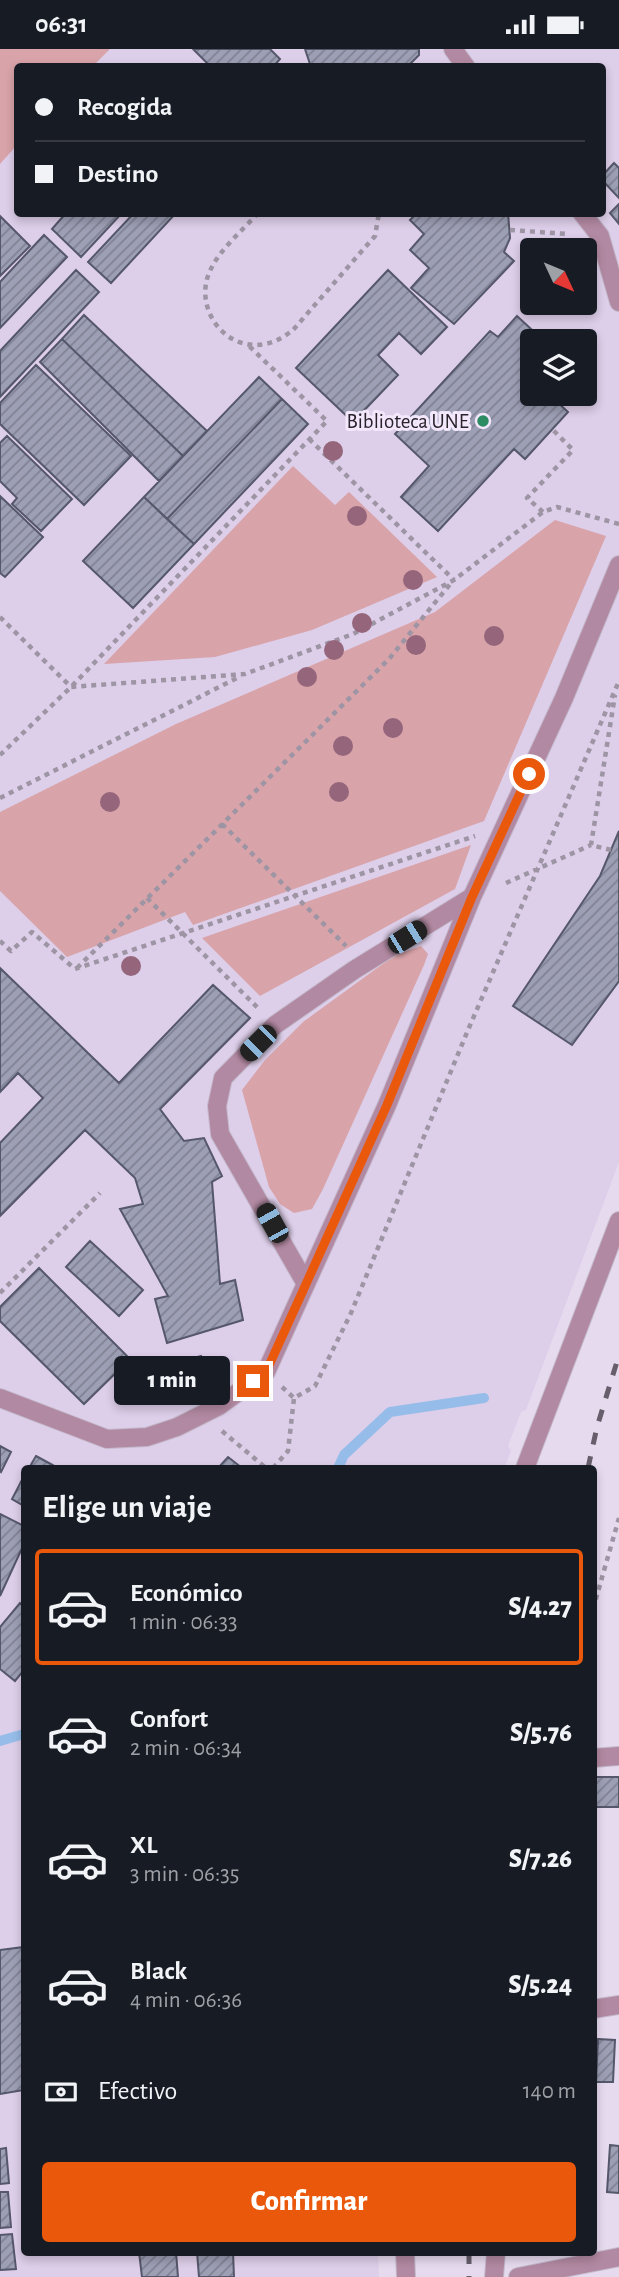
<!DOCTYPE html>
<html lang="es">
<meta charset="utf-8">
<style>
body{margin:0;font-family:"Alegreya Sans",sans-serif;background:#20242c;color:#f1f3f6;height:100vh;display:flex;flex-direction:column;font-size:26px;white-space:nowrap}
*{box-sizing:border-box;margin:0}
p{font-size:23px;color:#9ea1a6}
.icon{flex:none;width:38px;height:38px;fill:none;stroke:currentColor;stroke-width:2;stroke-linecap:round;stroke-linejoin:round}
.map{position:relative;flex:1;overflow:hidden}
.panel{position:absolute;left:21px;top:1416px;width:576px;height:791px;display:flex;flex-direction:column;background:#171b24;border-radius:7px;box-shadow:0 4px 10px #0003}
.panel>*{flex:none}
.hud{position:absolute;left:14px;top:14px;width:592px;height:154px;border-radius:7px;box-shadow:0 4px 10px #0003;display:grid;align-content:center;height:154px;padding:0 21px;background:#171b24}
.needle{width:46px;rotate:134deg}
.buttons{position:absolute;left:520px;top:189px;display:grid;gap:14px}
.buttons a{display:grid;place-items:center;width:77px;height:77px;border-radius:7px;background:#171b24;box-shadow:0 4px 10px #0003;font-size:35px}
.end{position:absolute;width:32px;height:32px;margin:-16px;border:9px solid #ea580c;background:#fff;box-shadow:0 0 0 4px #fff}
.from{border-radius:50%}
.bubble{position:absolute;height:49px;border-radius:7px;background:#171b24;box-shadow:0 4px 10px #0003;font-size:23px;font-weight:800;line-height:49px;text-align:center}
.car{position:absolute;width:21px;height:42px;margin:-21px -10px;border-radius:9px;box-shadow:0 0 5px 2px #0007;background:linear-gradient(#222 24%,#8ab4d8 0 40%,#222 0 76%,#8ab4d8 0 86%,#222 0)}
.hud b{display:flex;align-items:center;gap:24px;height:66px;font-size:26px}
.hud b+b{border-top:2px solid #363941}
.hud i{width:18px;height:18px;background:#f1f3f6}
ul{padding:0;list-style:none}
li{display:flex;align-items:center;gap:21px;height:116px;margin:0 14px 10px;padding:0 7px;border:4px solid transparent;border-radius:7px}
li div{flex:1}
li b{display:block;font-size:26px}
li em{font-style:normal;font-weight:800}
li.selected{border-color:#ea580c}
li>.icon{width:63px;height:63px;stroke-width:1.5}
h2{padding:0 21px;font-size:32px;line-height:84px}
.pay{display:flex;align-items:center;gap:18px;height:77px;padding:0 21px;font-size:26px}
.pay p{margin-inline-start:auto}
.action{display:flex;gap:14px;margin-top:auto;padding:14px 21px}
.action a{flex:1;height:80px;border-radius:7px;background:#ea580c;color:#fff;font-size:28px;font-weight:800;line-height:80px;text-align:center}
.status{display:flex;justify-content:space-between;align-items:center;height:49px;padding:0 35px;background:#171b24;direction:ltr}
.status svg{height:19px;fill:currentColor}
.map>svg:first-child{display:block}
</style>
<div class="status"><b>06:31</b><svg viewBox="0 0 49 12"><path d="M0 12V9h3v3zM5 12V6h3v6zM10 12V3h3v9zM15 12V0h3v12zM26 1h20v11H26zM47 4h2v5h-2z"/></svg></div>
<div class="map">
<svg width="619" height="2228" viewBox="0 0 619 2228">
<defs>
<pattern id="building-hatch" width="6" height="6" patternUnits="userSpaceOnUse" patternTransform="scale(1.75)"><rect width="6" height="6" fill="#9d9fb5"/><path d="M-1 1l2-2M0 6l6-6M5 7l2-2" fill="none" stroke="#808193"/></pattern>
</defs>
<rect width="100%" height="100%" fill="#e6daef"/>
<!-- built -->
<path fill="#ddcee9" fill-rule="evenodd" d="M0 0H619V1113L526 1361 521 1363 508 1397 511 1402 504 1419H24V2203H378L379 2228H0ZM18 18H602V164H18ZM532 201H584V254H532ZM532 292H584V345H532Z"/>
<!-- green -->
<path fill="#d8a3a9" d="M0 0H110L93 17 18 18 17 96 0 115Z
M293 417 335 456 349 443 437 528 312 581 215 608 104 615Z
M555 471 606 487 484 772 193 876 185 863 67 908 0 842V763L176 675 435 563Z
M471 796 455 840 260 947 202 889Z
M421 897 428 905 424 916 323 1140 312 1160 294 1164 280 1155 269 1138 242 1041 265 1011 303 973 395 906Z"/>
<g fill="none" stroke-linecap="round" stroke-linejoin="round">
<!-- stream -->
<path stroke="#96bde9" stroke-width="10" d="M338 1419 344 1406 390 1363 484 1349
M0 1692 24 1685"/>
</g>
<!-- building -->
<path fill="url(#building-hatch)" stroke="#55576a" stroke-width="2" d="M193 0H270L280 10 273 18H211Z
M305 0H419V6L407 18H311Z
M614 114 619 119V149L602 131V127Z
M619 155V175L610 164Z
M66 164H122L81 208 52 180Z
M134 164H176L111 234 88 213Z
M417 164H508L510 189 504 203 514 212 454 275 411 239 429 219 410 201 424 185 410 171Z
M0 167 30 197 0 227Z
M44 186 67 208 0 279V233Z
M76 221 99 243 0 348V302Z
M388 221 447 278 421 305 399 284 378 306 398 326 353 373 296 319Z
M84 266 207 382 183 407 62 290Z
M517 267 544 292H532V345H559L554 350 568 363 525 410 514 400 438 482 401 448 429 417 395 385 490 282 498 288Z
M62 290 183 407 159 432 40 313Z
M36 316 131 407 84 456 0 375V354Z
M259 328 282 350 167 470 144 448Z
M282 350 308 375 194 495 167 470Z
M7 387 72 450 41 482 12 455 17 449 0 432V394Z
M0 447 43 488 5 528 0 524Z
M144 448 194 495 133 559 83 512Z
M619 782V932L572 996 513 957 600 827Z
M0 919 119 1034 213 936 250 969 160 1060 184 1092 204 1089 222 1127 212 1133 220 1235 235 1231 243 1271 167 1294 155 1250 168 1247 120 1160 143 1155 135 1129 85 1081 0 1167V1094L43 1049 18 1024 0 1043Z
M90 1192 143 1241 119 1267 66 1218Z
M39 1219 130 1310 84 1355 0 1272V1258Z
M201 1307 209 1338 179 1346 171 1315Z
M0 1397 11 1403 1 1423 0 1422Z
M36 1407 58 1419H29Z
M228 1408 242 1419H218Z
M24 1427V1457L12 1450Z
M0 1465 24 1477V1495L0 1547Z
M20 1554 24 1558V1621L15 1632 0 1620V1578Z
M593 1728H619V1758H593Z
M24 1898V2041L0 2045V1901Z
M598 1990 615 1991 613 2033H596Z
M610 2096 619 2097V2144L607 2143Z
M6 2099 9 2134 0 2135V2100Z
M0 2143H8L11 2178 0 2179Z
M12 2185 16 2220 0 2221V2186Z
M139 2203H176L178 2228H142Z
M197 2203H233L234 2228H199Z"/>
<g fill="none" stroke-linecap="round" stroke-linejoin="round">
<!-- service casing -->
<g stroke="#c4b9cc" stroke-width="20">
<path id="service" d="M453 0 466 18
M582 164 600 187 619 253
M306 1235 220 1085 217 1057 223 1029 275 976 354 921 472 848
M0 1349 107 1390 147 1388 177 1378 219 1357 266 1323 387 1056 472 848 564 649 619 516"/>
</g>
<!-- minor casing -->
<g stroke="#c4b9cc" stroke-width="20">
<path id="minor" d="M593 1709 619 1707
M593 1960 619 1956
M494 2228 496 2203
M518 2228 619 2208"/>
</g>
<!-- tertiary casing -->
<g stroke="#c4b9cc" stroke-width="20">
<path id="tertiary" d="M525 1419 619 1172
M405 2203 406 2228"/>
</g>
<!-- path -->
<path stroke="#9d94a4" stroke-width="4.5" stroke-dasharray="5 5" stroke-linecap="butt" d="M258 164C242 182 219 201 210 222 193 258 224 303 265 295 276 293 285 287 293 281L375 187 379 164
M510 181 568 185
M309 390 454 531
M543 463 527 449 573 401 552 380
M0 568 71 638 245 625 353 585 454 531 543 463 557 458 619 475
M0 706 71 638 327 372 248 296
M0 749 241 627
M222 775 346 897
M611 801 591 796 615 646
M506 834 591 796
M147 849 258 959
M0 892 11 902 32 883 75 920 475 787
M77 919 389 610 451 534
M0 1244 100 1144
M282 1338 294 1349 315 1337 351 1264 468 981 619 632
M222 1382 266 1419
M273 1419 288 1402 294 1349
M593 1560 619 1469"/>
<!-- service -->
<use href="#service" stroke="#b289a2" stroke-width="18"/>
<!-- minor -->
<use href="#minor" stroke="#b289a2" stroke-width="18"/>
<!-- tertiary -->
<use href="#tertiary" stroke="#b289a2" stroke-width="18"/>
<!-- rail -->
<path stroke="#665e6b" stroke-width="5" stroke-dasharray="12 12" stroke-linecap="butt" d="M588 1419 597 1378 619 1306
M469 2203V2228"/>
</g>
<!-- trees -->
<g fill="#94657b">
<circle cx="333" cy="402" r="10"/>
<circle cx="357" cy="467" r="10"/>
<circle cx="413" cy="531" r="10"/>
<circle cx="362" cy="574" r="10"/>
<circle cx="494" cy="587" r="10"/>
<circle cx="416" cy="596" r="10"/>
<circle cx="334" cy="601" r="10"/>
<circle cx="307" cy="628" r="10"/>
<circle cx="393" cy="679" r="10"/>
<circle cx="343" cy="697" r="10"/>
<circle cx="339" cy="743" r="10"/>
<circle cx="110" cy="753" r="10"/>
<circle cx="131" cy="917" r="10"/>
</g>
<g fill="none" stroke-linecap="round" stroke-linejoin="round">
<!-- route -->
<path stroke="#ea580c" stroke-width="9" d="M253 1332 266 1323 306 1235 387 1056 472 848 529 725"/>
</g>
<!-- markers -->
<circle fill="#2d8b63" stroke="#f3e7fc" stroke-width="2.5" cx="483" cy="372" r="7"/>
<g text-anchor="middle" stroke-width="6" stroke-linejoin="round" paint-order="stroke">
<!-- poi labels -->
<g font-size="21" fill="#28232b" stroke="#f3e7fc" text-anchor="end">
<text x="469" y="379">Biblioteca UNE</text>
</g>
</g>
</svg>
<div class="buttons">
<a><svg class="needle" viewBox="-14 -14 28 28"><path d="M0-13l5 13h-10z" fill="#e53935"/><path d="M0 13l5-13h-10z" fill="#9ea1a6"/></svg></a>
<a><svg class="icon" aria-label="layers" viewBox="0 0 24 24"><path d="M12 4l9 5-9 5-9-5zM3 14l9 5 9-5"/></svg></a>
</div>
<i class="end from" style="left:529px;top:725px"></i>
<i class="end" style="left:253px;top:1332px"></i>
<div class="bubble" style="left:114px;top:1307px;width:116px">1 min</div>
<i class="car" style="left:407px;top:888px;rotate:58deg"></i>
<i class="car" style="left:258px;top:994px;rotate:225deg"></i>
<i class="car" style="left:272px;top:1174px;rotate:331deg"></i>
<div class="hud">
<b><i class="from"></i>Recogida</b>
<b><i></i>Destino</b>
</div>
<section class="panel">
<h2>Elige un viaje</h2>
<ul>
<li class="selected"><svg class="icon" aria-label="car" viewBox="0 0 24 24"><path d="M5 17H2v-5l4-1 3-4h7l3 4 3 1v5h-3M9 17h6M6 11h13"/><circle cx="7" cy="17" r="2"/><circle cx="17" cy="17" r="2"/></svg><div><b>Económico</b><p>1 min · 06:33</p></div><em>S/4.27</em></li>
<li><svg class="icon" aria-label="car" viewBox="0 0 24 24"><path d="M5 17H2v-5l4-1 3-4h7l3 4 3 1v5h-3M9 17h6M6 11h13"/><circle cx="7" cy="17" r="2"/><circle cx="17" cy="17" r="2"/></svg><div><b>Confort</b><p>2 min · 06:34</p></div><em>S/5.76</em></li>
<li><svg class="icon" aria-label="car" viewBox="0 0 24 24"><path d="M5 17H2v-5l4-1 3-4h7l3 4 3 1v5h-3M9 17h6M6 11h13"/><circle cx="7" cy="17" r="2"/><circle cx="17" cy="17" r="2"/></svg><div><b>XL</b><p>3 min · 06:35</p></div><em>S/7.26</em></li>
<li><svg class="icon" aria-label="car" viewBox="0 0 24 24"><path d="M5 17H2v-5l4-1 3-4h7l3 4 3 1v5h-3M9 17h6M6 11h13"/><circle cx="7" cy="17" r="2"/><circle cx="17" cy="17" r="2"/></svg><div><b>Black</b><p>4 min · 06:36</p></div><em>S/5.24</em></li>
</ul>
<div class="pay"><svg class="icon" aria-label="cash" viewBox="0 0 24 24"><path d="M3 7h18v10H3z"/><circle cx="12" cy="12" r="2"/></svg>Efectivo<p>140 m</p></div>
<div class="action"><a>Confirmar</a></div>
</section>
</div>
